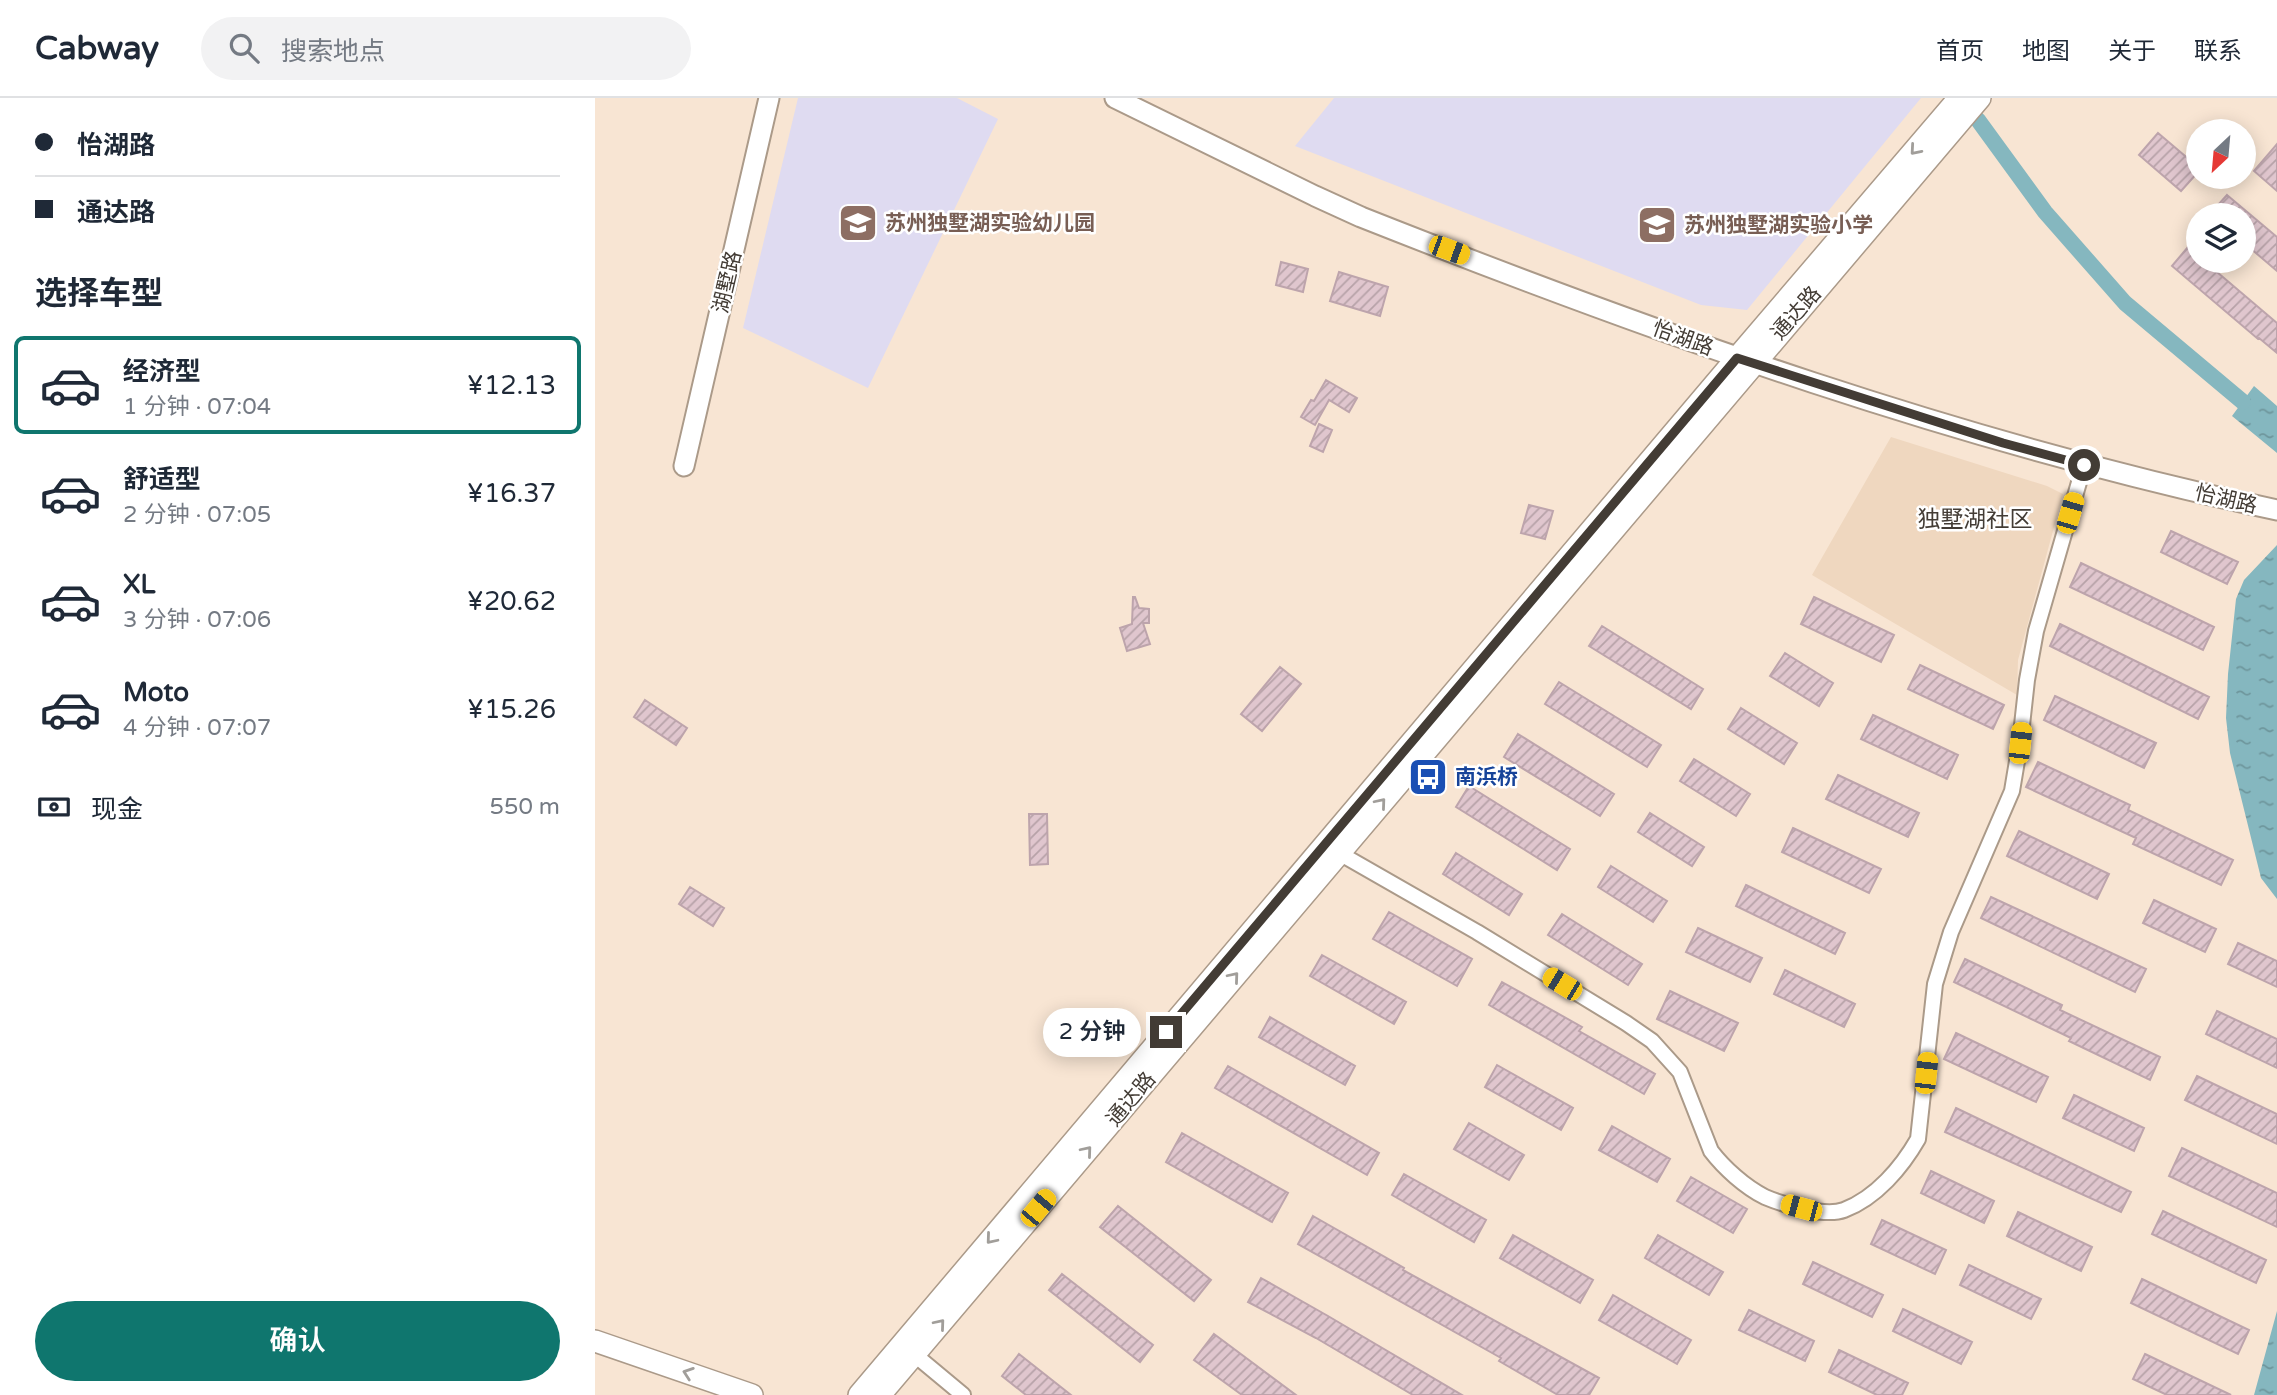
<!DOCTYPE html>
<html lang="zh">
<meta charset="utf-8">
<style>
body{margin:0;font-family:"Varela Round","Noto Sans SC",sans-serif;background:#f2f2f3;color:#1f2937;height:100vh;display:flex;flex-direction:column;font-size:26px;white-space:nowrap}
*{box-sizing:border-box;margin:0}
p{font-size:23px;color:#747a83}
.icon{flex:none;width:38px;height:38px;fill:none;stroke:currentColor;stroke-width:2;stroke-linecap:round;stroke-linejoin:round}
.map{position:relative;flex:1;overflow:hidden}
.drawer{display:flex;flex-direction:column;background:#fff;width:595px}
.drawer>*{flex:none}
.guide{display:grid;align-content:center;height:154px;padding:0 35px;background:#fff}
.needle{width:46px;rotate:206deg}
.tools{position:absolute;left:1591px;top:21px;display:grid;gap:14px}
.tools a{display:grid;place-items:center;width:70px;height:70px;border-radius:50%;background:#fff;box-shadow:0 4px 18px #0003;font-size:35px}
.end{position:absolute;width:32px;height:32px;margin:-16px;border:9px solid #433c35;background:#fff;box-shadow:0 0 0 4px #fff}
.from{border-radius:50%}
.bubble{position:absolute;height:49px;border-radius:24px;background:#fff;box-shadow:0 4px 18px #0003;font-size:23px;font-weight:600;line-height:49px;text-align:center}
.car{position:absolute;width:21px;height:42px;margin:-21px -10px;border-radius:9px;box-shadow:0 0 5px 2px #0007;background:linear-gradient(#f5c518 24%,#345 0 40%,#f5c518 0 76%,#345 0 86%,#f5c518 0)}
.guide b{display:flex;align-items:center;gap:24px;height:66px;font-size:26px}
.guide b+b{border-top:2px solid #e0e1e3}
.guide i{width:18px;height:18px;background:#1f2937}
ul{padding:0;list-style:none}
li{display:flex;align-items:center;gap:21px;height:98px;margin:0 14px 10px;padding:0 21px;border:4px solid transparent;border-radius:10px}
li div{flex:1}
li b{display:block;font-size:26px}
li em{font-style:normal;font-weight:600}
li.on{border-color:#0f766e}
li>.icon{width:63px;height:63px;stroke-width:1.5}
h2{padding:0 35px;font-size:32px;line-height:84px}
.pay{display:flex;align-items:center;gap:18px;height:77px;padding:0 35px;font-size:26px}
.pay p{margin-inline-start:auto}
.primary-button{display:flex;gap:14px;margin-top:auto;padding:14px 35px}
.primary-button a{flex:1;height:80px;border-radius:42px;background:#0f766e;color:#fff;font-size:28px;font-weight:600;line-height:80px;text-align:center}
header{display:flex;align-items:center;gap:42px;box-sizing:border-box;height:98px;padding:0 35px;background:#fff;border-bottom:2px solid #e0e1e3}
header strong{font-size:33px}
nav{display:flex;gap:38px;margin-inline-start:auto;font-size:24px}
.search{width:490px;height:63px;background:#f2f2f3;display:flex;align-items:center;gap:18px;box-sizing:border-box;padding:0 24px;border-radius:38px;color:#747a83;font-size:26px}
main{display:flex;flex:1;min-height:0}
.map>svg:first-child{display:block}
</style>
<header>
<strong>Cabway</strong>
<div class="search"><svg class="icon" aria-label="search" viewBox="0 0 24 24"><circle cx="10" cy="10" r="6"/><path d="M15 15l6 6"/></svg>搜索地点</div>
<nav><a>首页</a><a>地图</a><a>关于</a><a>联系</a></nav>
</header>
<main>
<section class="drawer">
<div class="guide">
<b><i class="from"></i>怡湖路</b>
<b><i></i>通达路</b>
</div>
<h2>选择车型</h2>
<ul>
<li class="on"><svg class="icon" aria-label="car" viewBox="0 0 24 24"><path d="M5 17H2v-5l4-1 3-4h7l3 4 3 1v5h-3M9 17h6M6 11h13"/><circle cx="7" cy="17" r="2"/><circle cx="17" cy="17" r="2"/></svg><div><b>经济型</b><p>1 分钟 · 07:04</p></div><em>¥12.13</em></li>
<li><svg class="icon" aria-label="car" viewBox="0 0 24 24"><path d="M5 17H2v-5l4-1 3-4h7l3 4 3 1v5h-3M9 17h6M6 11h13"/><circle cx="7" cy="17" r="2"/><circle cx="17" cy="17" r="2"/></svg><div><b>舒适型</b><p>2 分钟 · 07:05</p></div><em>¥16.37</em></li>
<li><svg class="icon" aria-label="car" viewBox="0 0 24 24"><path d="M5 17H2v-5l4-1 3-4h7l3 4 3 1v5h-3M9 17h6M6 11h13"/><circle cx="7" cy="17" r="2"/><circle cx="17" cy="17" r="2"/></svg><div><b>XL</b><p>3 分钟 · 07:06</p></div><em>¥20.62</em></li>
<li><svg class="icon" aria-label="car" viewBox="0 0 24 24"><path d="M5 17H2v-5l4-1 3-4h7l3 4 3 1v5h-3M9 17h6M6 11h13"/><circle cx="7" cy="17" r="2"/><circle cx="17" cy="17" r="2"/></svg><div><b>Moto</b><p>4 分钟 · 07:07</p></div><em>¥15.26</em></li>
</ul>
<div class="pay"><svg class="icon" aria-label="cash" viewBox="0 0 24 24"><path d="M3 7h18v10H3z"/><circle cx="12" cy="12" r="2"/></svg>现金<p>550 m</p></div>
<div class="primary-button"><a>确认</a></div>
</section>
<div class="map">
<svg width="1682" height="1297" viewBox="0 0 1682 1297">
<defs>
<pattern id="water-ripples" width="26" height="14" patternUnits="userSpaceOnUse" patternTransform="scale(1.75)"><rect width="26" height="14" fill="#85b7bf"/><path d="M2 4q2-2 4 0t4 0M15 11q2-2 4 0t4 0" fill="none" stroke="#6e969c"/></pattern>
<pattern id="building-hatch" width="6" height="6" patternUnits="userSpaceOnUse" patternTransform="scale(1.75)"><rect width="6" height="6" fill="#e0c6ce"/><path d="M-1 1l2-2M0 6l6-6M5 7l2-2" fill="none" stroke="#b7a2a8"/></pattern>
</defs>
<rect width="100%" height="100%" fill="#f8e5d3"/>
<!-- built -->
<path fill="#efd7bf" d="M1296 339 1452 388 1468 396 1423 562 1422 597 1217 477Z"/>
<!-- education -->
<path fill="#dfdbf1" d="M203 0H362L403 21 273 290 148 230Z
M739 0H1326L1152 212 1106 207 700 48Z"/>
<!-- water -->
<path fill="url(#water-ripples)" d="M1659 288 1682 308V355L1637 318Z
M1682 447V801L1666 780 1635 655 1631 620 1633 576 1641 501 1649 482Z
M1682 1213V1297H1659Z"/>
<g fill="none" stroke-linecap="round" stroke-linejoin="round">
<!-- canal -->
<path stroke="#85b7bf" stroke-width="16" d="M1383 22 1450 114 1530 205 1648 304"/>
</g>
<!-- building -->
<path fill="url(#building-hatch)" stroke="#bda4ac" stroke-width="2" d="M1563 35 1603 69V74L1586 93 1544 57Z
M1682 46V93L1659 73Z
M1632 97 1682 139V173L1648 144V117H1614Z
M1593 149 1603 158V163H1609L1682 225V255L1664 240 1663 241 1577 168Z
M686 164 713 171 708 194 681 187Z
M744 174 793 189 785 218 735 203Z
M731 282 762 300 754 314 734 302 720 327 706 319 716 302 719 303Z
M724 326 737 332 728 354 715 348Z
M934 407 958 413 950 441 926 435Z
M1576 433 1643 464 1632 486 1566 454Z
M1486 465 1619 529 1608 552 1475 489Z
M538 499H540L544 510 554 511V525H548L555 546 532 553 525 530 537 526Z
M1219 499 1299 537 1286 564 1206 526Z
M1465 526 1614 599 1603 621 1455 548Z
M1007 528 1108 591 1096 611 994 548Z
M1190 555 1238 585 1224 608 1175 578Z
M1325 567 1409 607 1398 631 1313 591Z
M685 569 706 586 667 633 646 616Z
M964 584 1066 647 1052 669 950 606Z
M1460 598 1561 645 1549 670 1449 622Z
M50 602 92 630 81 647 39 619Z
M1146 610 1202 645 1189 666 1133 631Z
M1278 617 1363 657 1352 681 1266 641Z
M923 636 1019 696 1005 718 909 659Z
M1099 661 1155 696 1141 718 1085 683Z
M1443 664 1535 707 1533 712 1638 762 1626 787 1538 746 1541 740 1431 689Z
M1243 677 1324 715 1313 739 1231 701Z
M874 688 975 751 962 772 861 709Z
M1055 715 1109 749 1097 768 1043 734Z
M434 716H452L453 766 435 767Z
M1198 730 1286 771 1274 795 1187 754Z
M1424 733 1514 776 1502 801 1412 758Z
M861 755 927 796 914 817 848 776Z
M1016 768 1072 803 1058 824 1003 789Z
M1151 787 1250 835 1240 856 1141 808Z
M95 789 129 810 118 828 84 806Z
M1396 799 1551 871 1540 894 1386 820Z
M1559 802 1621 831 1610 854 1548 825Z
M794 814 877 861 862 888 778 841Z
M967 816 1047 866 1033 887 953 837Z
M1103 830 1167 860 1155 884 1091 854Z
M1643 845 1682 863V889L1633 866Z
M727 857 811 904 799 926 715 878Z
M1370 861 1467 907 1465 912 1565 959 1555 982 1474 943 1476 940 1359 884Z
M1190 872 1260 906 1249 929 1179 896Z
M907 884 987 929 984 933 1060 976 1049 996 894 907Z
M1075 893 1143 925 1129 953 1062 921Z
M1622 913 1682 941V970L1611 936Z
M675 919 760 968 750 987 664 939Z
M1361 935 1453 979 1441 1004 1349 961Z
M902 967 978 1010 966 1032 890 989Z
M633 968 784 1055 772 1077 620 990Z
M1602 978 1682 1016V1046L1590 1002Z
M1479 997 1549 1030 1539 1053 1468 1020Z
M1361 1010 1536 1094 1526 1114 1350 1034Z
M874 1025 929 1057 914 1082 859 1051Z
M1017 1028 1075 1061 1062 1084 1004 1052Z
M587 1035 693 1095 677 1124 571 1064Z
M1587 1050 1682 1095V1129L1574 1078Z
M1336 1073 1399 1103 1389 1125 1326 1095Z
M809 1076 891 1122 879 1144 797 1097Z
M1096 1079 1152 1111 1138 1135 1082 1103Z
M523 1108 616 1182 599 1203 505 1129Z
M1568 1113 1671 1162 1661 1185 1557 1136Z
M1423 1114 1497 1149 1486 1173 1412 1138Z
M718 1118 809 1170 808 1172 1004 1280 994 1297H963L904 1263 906 1260 703 1146Z
M1287 1122 1351 1152 1340 1176 1276 1146Z
M918 1137 998 1182 985 1205 905 1160Z
M1063 1137 1128 1174 1114 1197 1050 1160Z
M1218 1164 1288 1197 1277 1219 1208 1186Z
M1374 1167 1446 1201 1436 1221 1365 1187Z
M467 1176 558 1247 545 1264 454 1192Z
M666 1180 733 1218 867 1297H818L721 1240 653 1204Z
M1547 1181 1654 1232 1643 1256 1536 1205Z
M1018 1197 1096 1242 1082 1266 1004 1222Z
M1308 1211 1377 1244 1366 1266 1298 1233Z
M1154 1212 1219 1243 1210 1263 1144 1232Z
M619 1236 701 1297H647L599 1262Z
M1244 1252 1313 1285 1307 1297H1282L1234 1274Z
M424 1256 476 1297H431L407 1278Z
M1550 1256 1636 1297H1572L1538 1281Z"/>
<g fill="none" stroke-linecap="round" stroke-linejoin="round">
<!-- minor casing -->
<g stroke="#ab9a89" stroke-width="18">
<path id="minor" d="M737 751 882 834 1031 925 1057 943 1085 974 1116 1053C1129 1070 1150 1089 1170 1099 1189 1107 1230 1119 1249 1112 1281 1100 1307 1069 1323 1041L1340 886 1356 834 1417 693 1425 645 1432 582 1441 533 1489 367
M314 1252 368 1297"/>
</g>
<!-- tertiary casing -->
<g stroke="#ab9a89" stroke-width="23">
<path id="tertiary" d="M520 0 720 98 766 119C1064 237 1368 345 1682 412
M89 368 174 0"/>
</g>
<!-- secondary casing -->
<g stroke="#ab9a89" stroke-width="24">
<path id="secondary" d="M0 1243 157 1297
M264 1297 1146 255 1364 0
M285 1297 1385 0"/>
</g>
<!-- minor -->
<use href="#minor" stroke="#fff" stroke-width="14"/>
<!-- tertiary -->
<use href="#tertiary" stroke="#fff" stroke-width="19"/>
<!-- secondary -->
<use href="#secondary" stroke="#fff" stroke-width="21"/>
</g>
<!-- one-way arrows -->
<defs><path id="oneway-chevron" d="M-2-3.5L2.5 0L-2 3.5" fill="none" stroke-width="1.6" stroke-linecap="round" stroke-linejoin="round" transform="scale(1.75)"/></defs>
<g stroke="#a19e9a">
<use href="#oneway-chevron" transform="translate(1320 52) rotate(131)"/>
<use href="#oneway-chevron" transform="translate(786 705) rotate(-50)"/>
<use href="#oneway-chevron" transform="translate(639 879) rotate(-50)"/>
<use href="#oneway-chevron" transform="translate(492 1053) rotate(-50)"/>
<use href="#oneway-chevron" transform="translate(396 1141) rotate(130)"/>
<use href="#oneway-chevron" transform="translate(345 1226) rotate(-50)"/>
<use href="#oneway-chevron" transform="translate(93 1275) rotate(-161)"/>
</g>
<g fill="none" stroke-linecap="round" stroke-linejoin="round">
<!-- route -->
<path stroke="#433c35" stroke-width="9" d="M571 934 1142 260 1408 345 1489 367"/>
</g>
<!-- icons -->
<defs>
<g id="school-square" transform="scale(2.0125)"><rect x="-9" y="-9" width="18" height="18" rx="4" fill="#8d6e63" stroke="#fff"/><path d="M0-5L7-2L0 1L-7-2ZM-4 1L0 2.5L4 1V4Q0 6-4 4Z" fill="#fff"/></g>
<g id="bus-square" transform="scale(2.0125)"><rect x="-9" y="-9" width="18" height="18" rx="4" fill="#1a4fb4" stroke="#fff"/><path d="M-5-6H5V4H4V6H2V4H-2V6H-4V4H-5ZM-3.5-4V0h7V-4ZM-3.5 1.2v1.5H-2V1.2ZM2 1.2v1.5H3.5V1.2Z" fill="#fff"/></g>
</defs>
<g fill-rule="evenodd">
<use href="#school-square" x="263" y="125"/>
<use href="#school-square" x="1062" y="127"/>
<use href="#bus-square" x="833" y="679"/>
</g>
<g text-anchor="middle" stroke-width="5" stroke-linejoin="round" paint-order="stroke">
<!-- education labels -->
<g font-size="21" font-weight="bold" fill="#785e54" stroke="#fff" text-anchor="start">
<text x="290" y="132">苏州独墅湖实验幼儿园</text>
<text x="1089" y="134">苏州独墅湖实验小学</text>
</g>
<!-- street labels -->
<g font-size="21" fill="#433c35" stroke="#fff">
<text transform="translate(132 184) rotate(-77)" y="7">湖墅路</text>
<text transform="translate(1201 215) rotate(-49)" y="7">通达路</text>
<text transform="translate(1088 240) rotate(20)" y="7">怡湖路</text>
<text transform="translate(1631 401) rotate(13)" y="7">怡湖路</text>
<text transform="translate(536 1001) rotate(-50)" y="7">通达路</text>
</g>
<!-- transit labels -->
<g font-size="21" font-weight="bold" fill="#164399" stroke="#fff" text-anchor="start">
<text x="860" y="686">南浜桥</text>
</g>
<!-- neighbourhood labels -->
<g font-size="23" fill="#433c35" stroke="#fff">
<text x="1380" y="429">独墅湖社区</text>
</g>
</g>
</svg>
<div class="tools">
<a><svg class="needle" viewBox="-14 -14 28 28"><path d="M0-13l5 13h-10z" fill="#e53935"/><path d="M0 13l5-13h-10z" fill="#747a83"/></svg></a>
<a><svg class="icon" aria-label="layers" viewBox="0 0 24 24"><path d="M12 4l9 5-9 5-9-5zM3 14l9 5 9-5"/></svg></a>
</div>
<i class="end from" style="left:1489px;top:367px"></i>
<i class="end" style="left:571px;top:934px"></i>
<div class="bubble" style="left:448px;top:910px;width:98px">2 分钟</div>
<i class="car" style="left:854px;top:152px;rotate:110deg"></i>
<i class="car" style="left:1475px;top:415px;rotate:16deg"></i>
<i class="car" style="left:1425px;top:645px;rotate:6deg"></i>
<i class="car" style="left:967px;top:886px;rotate:301deg"></i>
<i class="car" style="left:1331px;top:975px;rotate:6deg"></i>
<i class="car" style="left:443px;top:1110px;rotate:40deg"></i>
<i class="car" style="left:1206px;top:1110px;rotate:285deg"></i>
</div>
</main>
